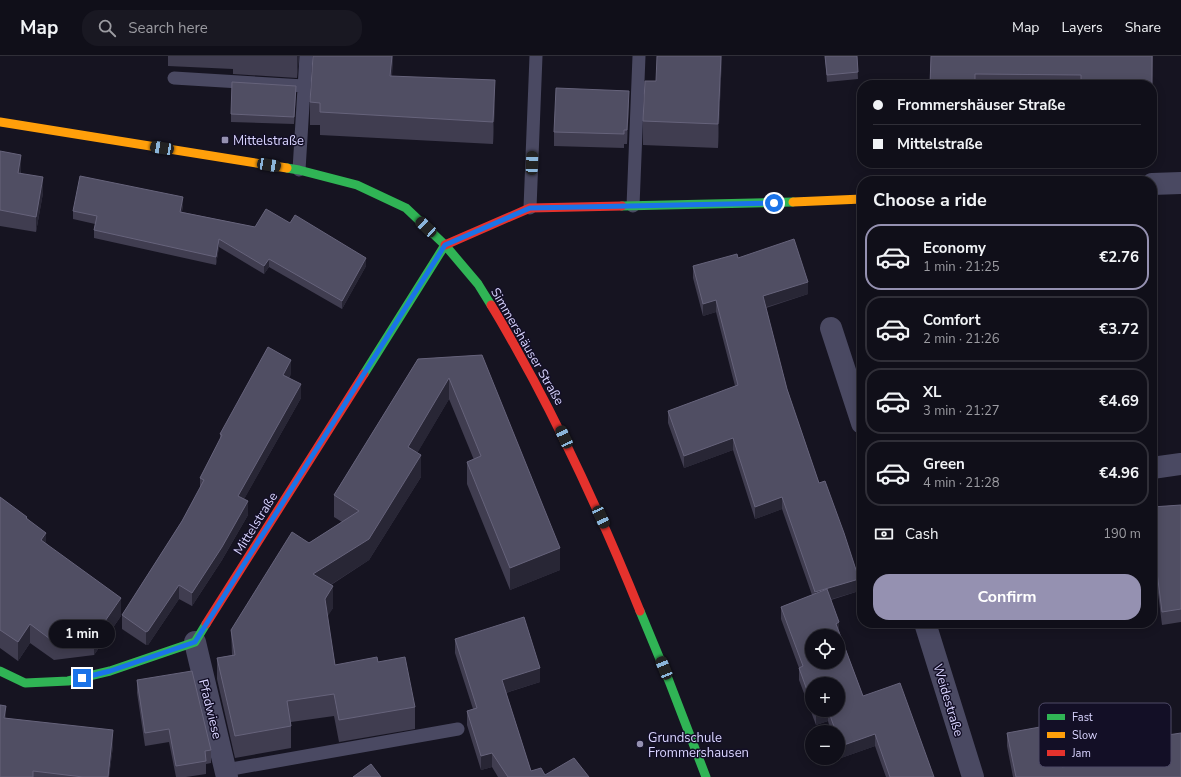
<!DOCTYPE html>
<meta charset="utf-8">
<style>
body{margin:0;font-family:"Nunito Sans",sans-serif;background:#191822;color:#f1f3f6;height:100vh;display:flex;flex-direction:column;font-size:15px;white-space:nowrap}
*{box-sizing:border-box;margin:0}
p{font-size:13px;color:#9c9ca2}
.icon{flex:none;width:22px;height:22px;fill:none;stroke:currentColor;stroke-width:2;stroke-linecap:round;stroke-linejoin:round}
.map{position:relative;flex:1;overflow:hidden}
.sheet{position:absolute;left:857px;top:120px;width:300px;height:452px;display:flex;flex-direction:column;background:#100f19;border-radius:16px;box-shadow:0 2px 10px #0003,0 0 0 1px #302f38}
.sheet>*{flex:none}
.top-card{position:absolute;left:857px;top:24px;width:300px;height:88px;border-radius:16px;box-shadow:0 2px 10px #0003,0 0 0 1px #302f38;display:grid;align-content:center;height:88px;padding:0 16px;background:#100f19}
.tools{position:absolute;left:805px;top:573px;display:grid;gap:8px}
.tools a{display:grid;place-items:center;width:40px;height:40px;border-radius:50%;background:#100f19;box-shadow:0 2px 10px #0003,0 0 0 1px #302f38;font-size:20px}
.end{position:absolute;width:18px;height:18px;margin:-9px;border:5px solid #1a73e8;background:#fff;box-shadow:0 0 0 2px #fff}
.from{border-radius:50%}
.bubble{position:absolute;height:28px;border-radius:14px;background:#100f19;box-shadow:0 2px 10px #0003,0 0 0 1px #302f38;font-size:13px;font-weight:700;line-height:28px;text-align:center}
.car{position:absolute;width:12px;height:24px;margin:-12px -6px;border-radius:5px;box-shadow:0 0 3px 1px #0007;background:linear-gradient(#222 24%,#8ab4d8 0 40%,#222 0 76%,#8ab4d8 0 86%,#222 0)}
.top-card b{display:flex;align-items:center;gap:14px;height:38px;font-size:15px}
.top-card b+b{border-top:1px solid #302f38}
.top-card i{width:10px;height:10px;background:#f1f3f6}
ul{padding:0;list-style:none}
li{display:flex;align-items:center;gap:12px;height:66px;margin:0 8px 6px;padding:0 8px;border:2px solid #302f38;border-radius:16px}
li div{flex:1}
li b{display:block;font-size:15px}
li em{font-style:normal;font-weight:700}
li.selected{border-color:#9591b1}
li>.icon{width:36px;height:36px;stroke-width:1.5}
h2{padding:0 16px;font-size:18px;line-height:48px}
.pay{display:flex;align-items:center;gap:10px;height:44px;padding:0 16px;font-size:15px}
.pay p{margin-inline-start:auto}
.primary-button{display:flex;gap:8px;margin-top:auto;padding:8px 16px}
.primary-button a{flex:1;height:46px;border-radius:16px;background:#9591b1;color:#fff;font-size:16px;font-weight:700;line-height:46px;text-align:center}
header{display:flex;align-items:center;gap:24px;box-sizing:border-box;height:56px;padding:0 20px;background:#100f19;border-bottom:1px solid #302f38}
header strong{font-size:19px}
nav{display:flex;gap:22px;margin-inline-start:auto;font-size:14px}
.search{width:280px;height:36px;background:#191822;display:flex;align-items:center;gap:10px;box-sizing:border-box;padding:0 14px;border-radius:16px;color:#9c9ca2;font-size:15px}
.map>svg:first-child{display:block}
</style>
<header>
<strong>Map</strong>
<div class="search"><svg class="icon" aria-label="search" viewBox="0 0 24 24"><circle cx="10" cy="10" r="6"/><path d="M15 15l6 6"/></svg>Search here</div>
<nav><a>Map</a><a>Layers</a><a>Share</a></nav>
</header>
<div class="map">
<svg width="1181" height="721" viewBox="0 0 1181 721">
<rect width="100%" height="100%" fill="#161421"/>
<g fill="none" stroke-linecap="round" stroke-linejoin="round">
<!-- lane -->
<path stroke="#4a4962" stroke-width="13" d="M174 22 304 30
M299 114 306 0
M633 150 639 0
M530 152 536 0
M226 714 458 673"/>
<!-- street -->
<path stroke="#4a4962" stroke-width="22" d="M1152 128 1181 127
M831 272 862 367
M1152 412 1181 408
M925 567 973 721
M195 586 227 721"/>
<!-- fast -->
<path stroke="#30b455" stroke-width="9" d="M287 112 299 114 357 129 406 152 445 189 478 228 491 249
M622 150 793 146
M364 318 445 189
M640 555 669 625 706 721
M0 615 25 627 68 625 110 615 195 586 206 568"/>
<!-- slow -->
<path stroke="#ff9f0a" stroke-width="9" d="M0 66 287 112
M793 146 862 143"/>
<!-- jam -->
<path stroke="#e5322d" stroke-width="9" d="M445 189 530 152 622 150
M491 249C506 273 519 298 533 323 573 398 608 476 640 555
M206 568 364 318"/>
</g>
<!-- wall -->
<path fill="#403d50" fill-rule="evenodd" d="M168 0H299L297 22 233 18V13L168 10Z
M313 0H393L392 20 495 47 493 88 320 79V69H310V46Z
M722 0 718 92 643 89V65L656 25Z
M825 0H857L858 23 827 26Z
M931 0H1153L1152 29H930Z
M296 38 294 68 231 66V58Z
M629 49 627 88H624V92L554 90V76Z
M0 95 21 114V118L43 137 36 176 0 170Z
M183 149 182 156 255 171 290 167 366 210 342 253 269 211 264 218 219 191 216 209 94 182V174L95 168 73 163V155Z
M738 202 808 238 766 252 787 333 819 427 859 535 831 544 839 575 863 640 934 721H886L875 690 841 702 838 695V676H831L828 665 816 669 799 624V612L781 563V551L812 539 782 453 755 463 733 394 684 412 668 367V355L735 330 716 256 703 260 693 222V210ZM812 628 838 654H812Z
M862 222V239L860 235V223Z
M482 299 560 514 510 534 467 428V406L474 404 449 343 417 397 421 421 369 504 331 529 333 552 327 560 335 609 378 606 415 651V673L339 686 334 660 291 666V692L235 702 217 623V602L232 599 231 574 309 487 342 466 334 461V439L418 303Z
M291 318 289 322 301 342 244 443 248 459 222 504 192 550 179 543 148 589H146L122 573V559L182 465 200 432V422L220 383V378Z
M0 441 27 462 46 487 121 560 94 599 54 604 30 587 18 605 0 592Z
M1181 449V566L1162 569 1155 513 1152 514V451Z
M455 583 540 626 506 637 531 715 545 719 589 721H498L492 711 481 714 467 669V655L473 653 455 597Z
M137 624 211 694V707L206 708V718L186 721H176L169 686 145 690 137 637Z
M6 662 113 690 109 721H0Z
M1007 677 1047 708 1062 711 1161 696V680L1181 721H1013L1007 690Z"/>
<!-- shaded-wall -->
<path fill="#282635" d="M297 0H299L297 22Z
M392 0H393L390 42V20Z
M721 0H722L718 92V68Z
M495 24V47L493 88V66Z
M296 30V38L294 68V61Z
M629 35V49L627 88V74Z
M21 99V114L18 133V117Z
M43 121V137L36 176V161Z
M183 141V149L180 164V156Z
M219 183V191L216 209V201Z
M366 202V210L342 253V245Z
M269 203V211L264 218V210Z
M808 226V238L763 252V240Z
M716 244V256L703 260V248Z
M291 304V318L283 332V319Z
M449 322V343L408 413V391Z
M301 328V342L238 454V440Z
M733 382V394L684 412V400Z
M421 399V421L369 504 313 540V518Z
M782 441V453L755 463V451Z
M248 445V459L222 504 192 550V537Z
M46 477V495L41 484Z
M560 492V514L510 534V512Z
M859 523V535L815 548V536Z
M179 529V543L148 589H146V576Z
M333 530V552L325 565V543Z
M121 542V560L94 599V581Z
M839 566V579L836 568Z
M30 568V587L18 605V586Z
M540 612V626L502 638V624Z
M6 650V666L4 662Z
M826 654H828V665L816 669V657Z
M113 674V690L109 721H108Z
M875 678V690L841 702V690Z
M492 697V711L481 714V700Z"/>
<!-- building -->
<path fill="#504e63" stroke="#66637b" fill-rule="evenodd" d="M313 0H392L390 20 495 24 493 66 320 56V47L310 46Z
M657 0H721L718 68 643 65 645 25H656Z
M825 0H857L858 16 827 19Z
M931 0H1152V29H1081V19L975 18V29H930Z
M232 26 296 30 294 61 231 58Z
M556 32 629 35 627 74H624V78L554 76Z
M0 95 21 99 18 117 43 121 36 161 0 154Z
M80 120 183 141 180 156 255 171 266 153 290 167 295 159 366 202 342 245 269 203 264 210 219 183 216 201 94 174 97 160 73 155Z
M794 183 808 226 763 240 787 333 819 427 825 425 844 477 859 523 815 536 782 441 755 451 733 382 684 400 668 355 738 329 716 244 703 248 693 210 737 198 738 202Z
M268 291 291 304 283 319 301 328 238 440 248 445 222 491 192 537 179 529 148 575 146 576 122 559 182 465 204 424 200 422 222 379 220 378Z
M482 299 560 492 510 512 467 406 481 400 449 322 408 391 421 399 369 483 313 518 333 530 325 543 335 609 377 601 378 606 405 601 415 651 339 664 334 638 287 645 291 670 235 680 217 602 235 599 231 574 292 476 309 487 359 455 334 439 418 303Z
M0 441 27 461 26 462 46 477 41 484 121 542 94 581 54 586 30 568 18 586 0 574Z
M1181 449V553L1162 556 1155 500 1152 501V451Z
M827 533 839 566 836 568 863 640 900 627 934 721H890L875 678 841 690 838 682V676H836L828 654H838V628H812V648L799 612 803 610 781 551ZM812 580H838V606H812Z
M524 561 540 612 502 624 531 715 541 712 545 719 574 702 589 721H508L492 697 481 700 467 655 477 652 455 583Z
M192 615 211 694 205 695 206 705 176 710 169 673 145 677 137 624Z
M0 649 6 650 4 662 113 674 108 721H83L33 715V721H0Z
M814 654H826L816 657Z
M1040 671 1047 708 1061 705 1062 711 1164 696 1161 680 1181 677V721H1016L1007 677Z
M371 708 381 721H353Z"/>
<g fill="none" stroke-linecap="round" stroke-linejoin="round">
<!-- route -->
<path stroke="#1a73e8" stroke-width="5" d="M82 622 110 615 195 586 445 189 530 152 774 147"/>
</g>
<!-- markers -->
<g fill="#9591b1" stroke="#130f26" stroke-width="1.5">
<rect x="221" y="80" width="8" height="8" rx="2"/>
<circle cx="640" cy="688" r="4"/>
</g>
<g text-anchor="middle" stroke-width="3" stroke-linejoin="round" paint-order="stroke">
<!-- poi labels -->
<g font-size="13" fill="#d9d4ff" stroke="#130f26" text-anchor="start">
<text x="233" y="89">Mittelstraße</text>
<text x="648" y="686">Grundschule<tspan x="648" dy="15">Frommershausen</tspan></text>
</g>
<!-- street labels -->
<g font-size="13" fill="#d9d4ff" stroke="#130f26">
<text transform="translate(528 290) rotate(60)" y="5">Simmershäuser Straße</text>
<text transform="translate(255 467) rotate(-58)" y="5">Mittelstraße</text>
<text transform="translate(949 644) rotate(73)" y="5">Weidestraße</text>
<text transform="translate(211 653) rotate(76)" y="5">Pfadwiese</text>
</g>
</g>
<!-- legend -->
<rect x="1039" y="647" width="132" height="64" rx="6" fill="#130f26" stroke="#4e4a67" stroke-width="1"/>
<rect x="1047" y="658" width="18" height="6" fill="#30b455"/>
<rect x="1047" y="676" width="18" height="6" fill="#ff9f0a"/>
<rect x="1047" y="694" width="18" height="6" fill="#e5322d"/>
<g font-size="11" fill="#d9d4ff">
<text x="1072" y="665">Fast</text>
<text x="1072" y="683">Slow</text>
<text x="1072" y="701">Jam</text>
</g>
</svg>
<div class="tools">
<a><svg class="icon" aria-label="locate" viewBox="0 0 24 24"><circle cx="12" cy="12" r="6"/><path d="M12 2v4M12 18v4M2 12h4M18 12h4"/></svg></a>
<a>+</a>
<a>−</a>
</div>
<i class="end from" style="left:774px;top:147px"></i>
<i class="end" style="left:82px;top:622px"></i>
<div class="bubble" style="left:49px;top:564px;width:66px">1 min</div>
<i class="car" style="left:162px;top:92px;rotate:279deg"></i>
<i class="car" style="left:532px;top:107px;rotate:2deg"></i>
<i class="car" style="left:269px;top:109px;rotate:99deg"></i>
<i class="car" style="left:426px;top:171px;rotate:313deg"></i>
<i class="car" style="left:564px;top:381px;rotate:335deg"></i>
<i class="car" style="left:601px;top:461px;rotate:155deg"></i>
<i class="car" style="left:664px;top:612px;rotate:338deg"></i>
<div class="top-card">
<b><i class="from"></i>Frommershäuser Straße</b>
<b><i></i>Mittelstraße</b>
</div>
<section class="sheet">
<h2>Choose a ride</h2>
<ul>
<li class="selected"><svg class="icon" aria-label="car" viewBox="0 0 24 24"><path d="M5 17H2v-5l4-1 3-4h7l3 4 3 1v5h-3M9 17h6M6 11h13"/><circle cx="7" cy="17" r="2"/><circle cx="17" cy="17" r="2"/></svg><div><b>Economy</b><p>1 min · 21:25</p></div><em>€2.76</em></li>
<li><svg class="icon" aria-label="car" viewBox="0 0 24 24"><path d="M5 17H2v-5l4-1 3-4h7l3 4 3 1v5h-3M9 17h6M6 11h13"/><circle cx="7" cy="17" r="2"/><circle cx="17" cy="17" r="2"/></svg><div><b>Comfort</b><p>2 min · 21:26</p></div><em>€3.72</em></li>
<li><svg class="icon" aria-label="car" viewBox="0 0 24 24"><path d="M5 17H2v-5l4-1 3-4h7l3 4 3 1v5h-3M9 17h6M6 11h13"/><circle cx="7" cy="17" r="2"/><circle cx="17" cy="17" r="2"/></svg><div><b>XL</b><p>3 min · 21:27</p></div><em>€4.69</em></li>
<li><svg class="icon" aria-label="car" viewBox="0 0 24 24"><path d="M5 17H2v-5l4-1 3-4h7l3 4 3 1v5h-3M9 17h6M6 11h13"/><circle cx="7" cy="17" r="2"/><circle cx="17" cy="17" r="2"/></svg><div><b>Green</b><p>4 min · 21:28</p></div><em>€4.96</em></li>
</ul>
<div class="pay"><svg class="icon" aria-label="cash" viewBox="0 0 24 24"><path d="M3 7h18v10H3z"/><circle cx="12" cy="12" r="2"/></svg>Cash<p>190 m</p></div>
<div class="primary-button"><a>Confirm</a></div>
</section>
</div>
